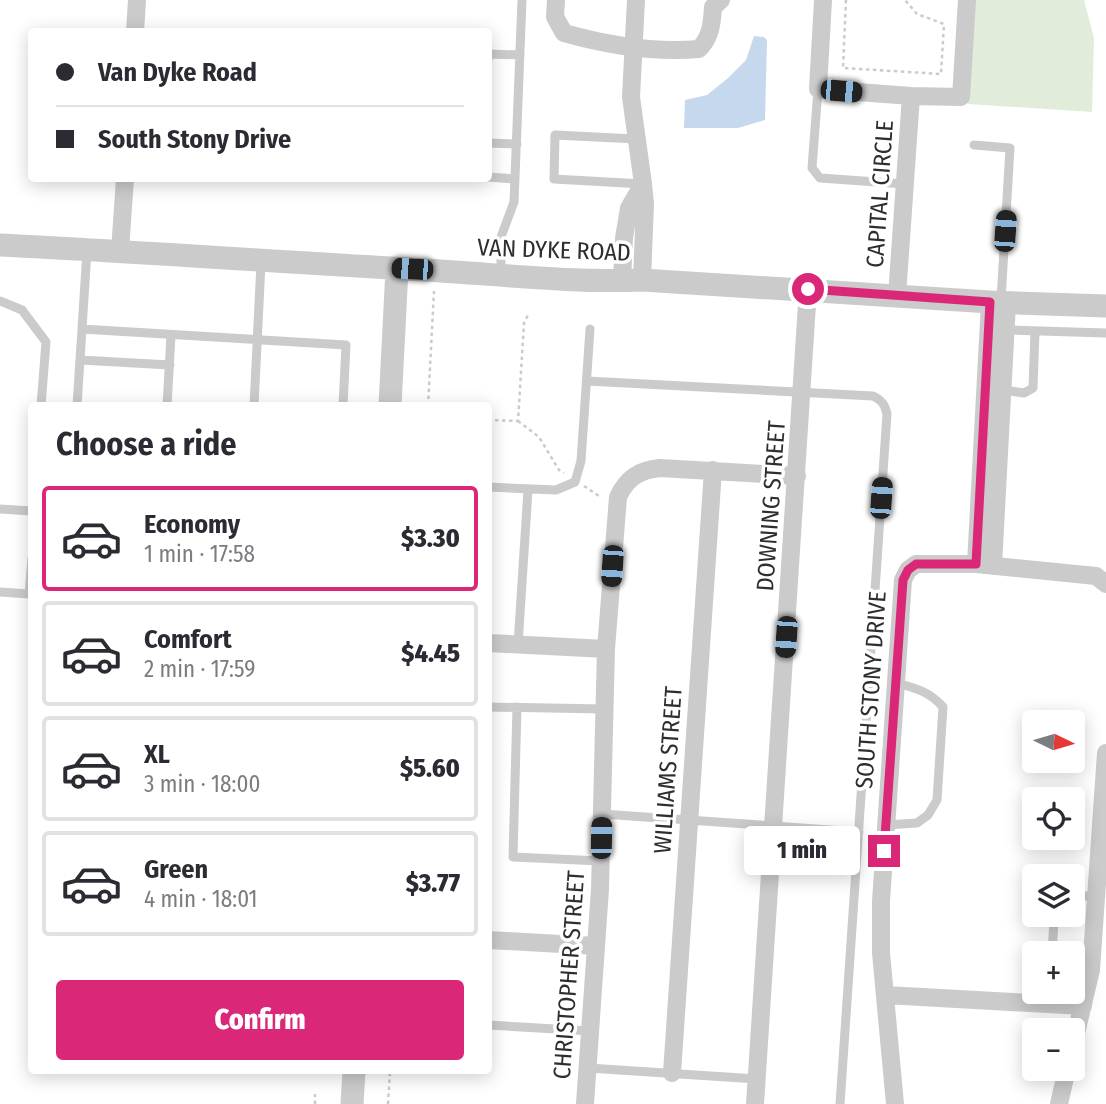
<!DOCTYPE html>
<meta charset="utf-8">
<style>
body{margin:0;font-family:"Fira Sans Condensed",sans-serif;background:#f2f2f3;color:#2b2b33;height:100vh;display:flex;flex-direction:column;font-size:26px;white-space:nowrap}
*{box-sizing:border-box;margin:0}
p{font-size:23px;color:#7c7c81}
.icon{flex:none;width:38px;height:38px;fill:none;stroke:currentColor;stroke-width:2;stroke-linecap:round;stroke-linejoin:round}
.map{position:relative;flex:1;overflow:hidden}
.side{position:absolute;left:28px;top:402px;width:464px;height:672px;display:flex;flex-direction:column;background:#fff;border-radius:7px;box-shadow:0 4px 18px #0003}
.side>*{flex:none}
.top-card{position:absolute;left:28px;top:28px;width:464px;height:154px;border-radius:7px;box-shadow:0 4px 18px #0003;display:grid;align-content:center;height:154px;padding:0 28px;background:#fff}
.needle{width:46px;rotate:95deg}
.fabs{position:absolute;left:1022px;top:710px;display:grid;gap:14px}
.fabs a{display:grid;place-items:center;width:63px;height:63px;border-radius:7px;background:#fff;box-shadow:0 4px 18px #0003;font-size:35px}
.end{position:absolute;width:32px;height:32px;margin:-16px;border:9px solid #db2777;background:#fff;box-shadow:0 0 0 4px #fff}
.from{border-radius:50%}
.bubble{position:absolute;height:49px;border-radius:7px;background:#fff;box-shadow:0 4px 18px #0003;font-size:23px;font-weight:800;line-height:49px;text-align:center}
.car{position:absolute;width:21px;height:42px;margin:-21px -10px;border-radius:9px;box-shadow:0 0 5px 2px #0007;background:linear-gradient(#222 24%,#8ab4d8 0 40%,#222 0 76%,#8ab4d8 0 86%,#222 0)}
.top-card b{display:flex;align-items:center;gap:24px;height:66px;font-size:26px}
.top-card b+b{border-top:2px solid #e1e1e2}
.top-card i{width:18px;height:18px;background:#2b2b33}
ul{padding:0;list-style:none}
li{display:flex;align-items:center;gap:21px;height:105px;margin:0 14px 10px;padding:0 14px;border:4px solid #e1e1e2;border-radius:7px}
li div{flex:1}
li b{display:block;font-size:26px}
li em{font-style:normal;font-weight:800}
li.current{border-color:#db2777}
li>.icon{width:63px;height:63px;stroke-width:1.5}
h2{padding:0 28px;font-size:32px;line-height:84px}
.primary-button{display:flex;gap:14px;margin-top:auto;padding:14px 28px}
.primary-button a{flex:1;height:80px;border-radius:7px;background:#db2777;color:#fff;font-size:28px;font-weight:800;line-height:80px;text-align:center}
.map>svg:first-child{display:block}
</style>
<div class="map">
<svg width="1106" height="1104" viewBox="0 0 1106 1104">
<rect width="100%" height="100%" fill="#fff"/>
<!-- green -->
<path fill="#e2ecdb" d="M975 0H1084L1094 38 1092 112 968 104Z"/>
<!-- water -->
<path fill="#c6d8ed" d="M754 36 764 37 767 40 765 120 738 128H684L685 100 707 95 728 78 746 60Z"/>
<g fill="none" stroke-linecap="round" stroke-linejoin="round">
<!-- path -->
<path stroke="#cbcbcb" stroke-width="2.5" stroke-dasharray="3.5 3.5" stroke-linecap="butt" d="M846 0 843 68 941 74 944 24 917 14 905 0
M428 406 434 291
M488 420 518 421 524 323 529 313
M518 421 539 437 559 470 564 473
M584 486 599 496
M315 1104V1094
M388 1104 390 1071"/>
<!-- service -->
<path stroke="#cbcbcb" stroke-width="9" d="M488 59 489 54 520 55
M818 89 812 168 820 178 905 184
M636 139 555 135 554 179 643 184
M488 143 517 144
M974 145 1010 148 1001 300
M488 177 515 179
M501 274V237L514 202 522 0
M0 301 22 310 46 342 41 406
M82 329 87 251
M1006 330 1106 333
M80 360 170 365
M587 381 873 396C881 400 885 404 887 414L840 1104
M1003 390 1024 393 1033 388 1035 331
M77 406 82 329 346 345 343 406
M167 406 171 335
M254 406 261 263
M488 487 556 490 575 482 581 461 590 329
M0 509 32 511
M0 592 29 594 32 558
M518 645 528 490
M488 707 604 709
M517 707 513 857 601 861
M602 814 859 832
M886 825 917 823 928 815 937 800 943 707C930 692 916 688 896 683
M1073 896H1096
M1052 954 1054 920 1057 915
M488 1025 590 1031
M588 1068 757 1079"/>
<!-- minor -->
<path stroke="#cbcbcb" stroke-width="18" d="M556 0 555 17 564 33C607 45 655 53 699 49 711 37 712 23 713 7L721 0
M636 0 631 97 643 184
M823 0 818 89 911 96 961 97 967 0
M135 32 137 0
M120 251 125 178
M622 281 624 238 629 208 643 184 645 204 642 280
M897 296 911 96
M976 564 990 302
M993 566 1007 303
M488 643 606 649
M488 940 596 946
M886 995 1083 1006
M1073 1046 1091 970 1106 753
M672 1073 713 470
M585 1104 600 889 606 649 618 497C627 478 639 470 660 468L797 476
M755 1104 808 289
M895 1104 881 953V901L903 580 908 570 916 564H976L1096 576 1106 584
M1059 1104 1067 1069"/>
<!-- tertiary -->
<path stroke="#cbcbcb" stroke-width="23" d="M0 245C142 252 283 262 425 270 497 274 570 283 642 280L990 302 1106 306
M390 406 397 269
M352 1104 354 1071"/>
</g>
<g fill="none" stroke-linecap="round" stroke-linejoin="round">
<!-- route -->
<path stroke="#db2777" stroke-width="9" d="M808 289 990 302 976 564H916L908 570 903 580 884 851"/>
</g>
<g text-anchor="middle" stroke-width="7" stroke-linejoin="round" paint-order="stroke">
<!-- street labels -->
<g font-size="24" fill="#2e2e2e" stroke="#fff">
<text transform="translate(880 194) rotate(-86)" y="8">CAPITAL CIRCLE</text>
<text transform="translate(554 250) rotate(2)" y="8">VAN DYKE ROAD</text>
<text transform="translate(771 506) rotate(-86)" y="8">DOWNING STREET</text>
<text transform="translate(871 690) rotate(-86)" y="8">SOUTH STONY DRIVE</text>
<text transform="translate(668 770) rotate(-86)" y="8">WILLIAMS STREET</text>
<text transform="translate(569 975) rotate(-86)" y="8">CHRISTOPHER STREET</text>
</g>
</g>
</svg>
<div class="fabs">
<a><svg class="needle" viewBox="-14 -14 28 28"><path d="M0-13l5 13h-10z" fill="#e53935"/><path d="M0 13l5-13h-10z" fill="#7c7c81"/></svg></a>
<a><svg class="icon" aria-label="locate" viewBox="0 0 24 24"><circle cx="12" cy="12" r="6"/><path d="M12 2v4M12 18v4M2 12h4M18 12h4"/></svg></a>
<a><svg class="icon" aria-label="layers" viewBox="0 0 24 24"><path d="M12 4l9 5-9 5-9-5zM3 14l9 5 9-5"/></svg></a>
<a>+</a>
<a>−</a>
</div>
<i class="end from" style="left:808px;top:289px"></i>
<i class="end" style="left:884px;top:851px"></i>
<div class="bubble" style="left:744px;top:826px;width:116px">1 min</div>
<i class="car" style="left:841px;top:91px;rotate:95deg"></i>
<i class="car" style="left:1005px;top:231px;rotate:4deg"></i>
<i class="car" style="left:412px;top:269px;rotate:273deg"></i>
<i class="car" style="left:881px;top:498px;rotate:4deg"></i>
<i class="car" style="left:612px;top:566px;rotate:184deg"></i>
<i class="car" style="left:786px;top:637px;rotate:184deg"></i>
<i class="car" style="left:601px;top:838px;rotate:1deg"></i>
<div class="top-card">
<b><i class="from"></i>Van Dyke Road</b>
<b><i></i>South Stony Drive</b>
</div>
<section class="side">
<h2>Choose a ride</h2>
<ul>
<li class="current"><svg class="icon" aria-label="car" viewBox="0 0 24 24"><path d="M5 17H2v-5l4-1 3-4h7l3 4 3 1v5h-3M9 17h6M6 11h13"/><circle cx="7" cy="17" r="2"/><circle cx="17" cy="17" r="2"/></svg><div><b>Economy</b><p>1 min · 17:58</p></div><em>$3.30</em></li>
<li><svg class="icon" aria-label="car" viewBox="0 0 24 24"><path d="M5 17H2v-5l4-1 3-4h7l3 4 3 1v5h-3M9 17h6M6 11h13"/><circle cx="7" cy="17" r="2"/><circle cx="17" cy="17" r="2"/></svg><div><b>Comfort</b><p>2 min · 17:59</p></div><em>$4.45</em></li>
<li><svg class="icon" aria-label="car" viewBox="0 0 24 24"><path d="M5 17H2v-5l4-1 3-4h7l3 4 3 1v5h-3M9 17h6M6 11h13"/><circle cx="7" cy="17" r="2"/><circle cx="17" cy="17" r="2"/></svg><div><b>XL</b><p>3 min · 18:00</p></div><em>$5.60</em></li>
<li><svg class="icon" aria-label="car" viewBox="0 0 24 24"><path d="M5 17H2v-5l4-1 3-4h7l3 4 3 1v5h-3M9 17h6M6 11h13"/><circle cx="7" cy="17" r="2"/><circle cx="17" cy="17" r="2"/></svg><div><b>Green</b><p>4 min · 18:01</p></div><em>$3.77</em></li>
</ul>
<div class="primary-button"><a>Confirm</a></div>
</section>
</div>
